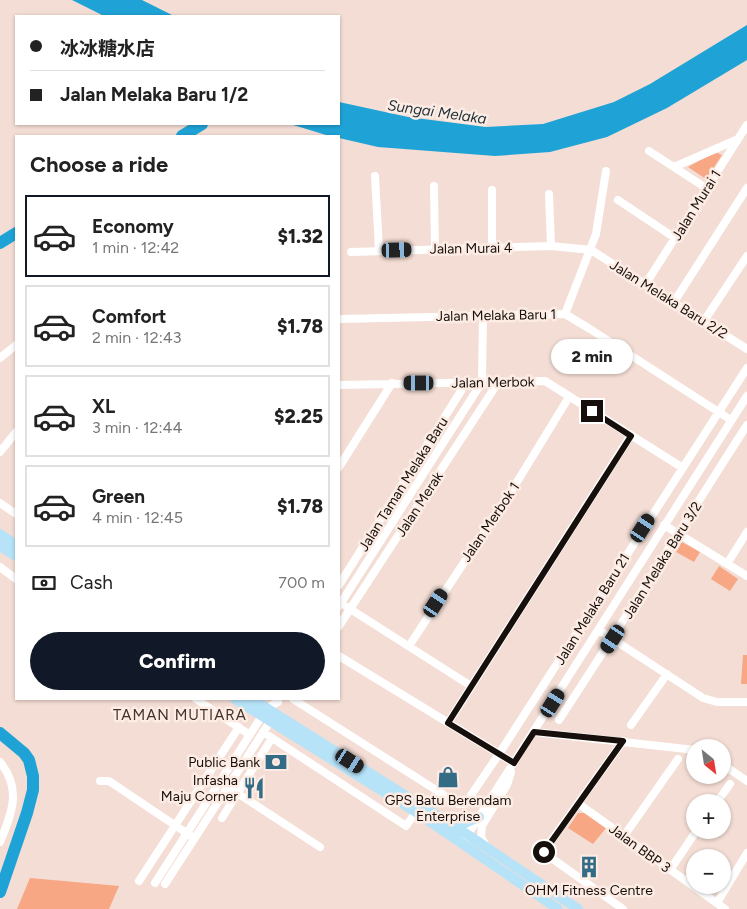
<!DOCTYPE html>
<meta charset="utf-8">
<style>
body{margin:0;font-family:Figtree,"Noto Sans SC",sans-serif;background:#f6f6f6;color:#222;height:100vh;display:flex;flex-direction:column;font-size:19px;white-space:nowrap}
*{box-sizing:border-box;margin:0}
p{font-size:16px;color:#767676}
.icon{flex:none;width:28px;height:28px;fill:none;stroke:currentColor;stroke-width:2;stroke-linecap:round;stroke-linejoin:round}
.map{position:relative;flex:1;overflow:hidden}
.panel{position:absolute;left:15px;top:135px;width:325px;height:565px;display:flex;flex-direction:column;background:#fff;border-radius:0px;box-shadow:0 1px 4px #0004}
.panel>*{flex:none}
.hud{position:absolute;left:15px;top:15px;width:325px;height:110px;border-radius:0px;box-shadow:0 1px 4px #0004;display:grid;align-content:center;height:110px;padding:0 15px;background:#fff}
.needle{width:32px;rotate:150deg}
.controls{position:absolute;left:686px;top:739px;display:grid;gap:10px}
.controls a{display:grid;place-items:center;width:45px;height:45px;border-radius:50%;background:#fff;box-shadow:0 1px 4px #0004;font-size:25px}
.end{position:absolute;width:22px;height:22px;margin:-11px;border:6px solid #160f0b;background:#fff;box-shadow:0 0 0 2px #fff}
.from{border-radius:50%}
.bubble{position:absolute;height:35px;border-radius:18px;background:#fff;box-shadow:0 1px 4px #0004;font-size:16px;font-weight:800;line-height:35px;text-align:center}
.car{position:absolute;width:15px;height:30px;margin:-15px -8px;border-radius:6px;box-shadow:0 0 4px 1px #0007;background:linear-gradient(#222 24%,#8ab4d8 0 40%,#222 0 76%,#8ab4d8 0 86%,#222 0)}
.hud b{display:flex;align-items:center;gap:18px;height:48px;font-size:19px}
.hud b+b{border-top:1px solid #e0e0e0}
.hud i{width:12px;height:12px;background:#222}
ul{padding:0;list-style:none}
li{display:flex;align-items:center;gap:15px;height:82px;margin:0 10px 8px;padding:0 5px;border:2px solid #e0e0e0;border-radius:0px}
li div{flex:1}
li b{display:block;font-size:19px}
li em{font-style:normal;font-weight:800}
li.current{border-color:#111827}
li>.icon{width:45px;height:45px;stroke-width:1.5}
h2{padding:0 15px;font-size:22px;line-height:60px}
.pay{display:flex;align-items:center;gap:12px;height:55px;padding:0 15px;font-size:19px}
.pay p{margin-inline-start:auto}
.action{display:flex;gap:10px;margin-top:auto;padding:10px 15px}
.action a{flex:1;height:58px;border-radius:30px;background:#111827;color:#fff;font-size:20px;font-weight:800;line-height:58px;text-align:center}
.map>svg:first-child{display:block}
</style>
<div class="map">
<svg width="747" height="909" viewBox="0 0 747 909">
<rect width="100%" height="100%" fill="#f3ddd4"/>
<!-- green -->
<path fill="#f7a783" d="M715 152 722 155 706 179 688 167Z
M682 542 700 552 694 562 676 552Z
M719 566 738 579 730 591 711 579Z
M743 655H747V684H741Z
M578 813H584L606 828 593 844 568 828Z
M30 878 119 886 109 909H17Z"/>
<!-- water -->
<path fill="#1fa3d6" d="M72 0H142L174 16H104Z
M747 25V60L667 108 607 137 550 152 495 156 378 147 339 138V136L326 135 290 124H339V102L408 117 486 127 543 124 614 102 650 84Z"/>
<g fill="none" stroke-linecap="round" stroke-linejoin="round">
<!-- river -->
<path stroke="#1fa3d6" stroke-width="12" d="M182 136 202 124
M0 243 16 233
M0 733 24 753 29 760 33 776V790L27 813 0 892"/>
<!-- minor -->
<path stroke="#fff" stroke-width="8" d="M649 151 706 188
M674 167 736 140
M375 176 379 250
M434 186 435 249
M492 190V247
M549 194 551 246
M618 200 675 238
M351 252 551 246 591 250 747 349
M645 285 747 125
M674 302 747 188
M565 314 596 234 606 171
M339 319 565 314 590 329 731 420
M704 321 747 256
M0 358 16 345
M339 385 545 381 683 468
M0 452 16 432
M339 467 392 383
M0 503 16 514
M664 525 747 576
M727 564 747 532
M0 567 16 579
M339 585 461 391 464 382
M339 606 482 382 483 316
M347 607 471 686
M339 626 499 381
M599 630 703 698 717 702H747
M409 646 517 482 569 397
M339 656 514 763
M196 699 250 735
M293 699 458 804H465L499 754 747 368
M559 720C623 623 684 523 747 425
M448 723 631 435
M631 725 667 674
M263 732 406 826 416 812
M534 732 695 750
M623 741 543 852 623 909
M0 762C22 789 12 813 0 842
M722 764 747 781
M100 781H109L191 836
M225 785 320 847
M717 802 730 784
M579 804 725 909
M222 818 272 738
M624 836 678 759
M465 839 747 396
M486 846 481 837 482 826 507 785 511 772
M670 870 697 830
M139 881 239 727
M155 883 267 708 278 702
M165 884 273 717
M717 903 747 853"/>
<!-- major -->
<path stroke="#b7e3f9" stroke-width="10" d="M0 534 16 545
M0 546 16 556
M235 699 416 812 558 909
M252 699 468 835 578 909
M450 822 465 823 479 817"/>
</g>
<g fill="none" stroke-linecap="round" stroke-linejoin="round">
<!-- route -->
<path stroke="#160f0b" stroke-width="6" d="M544 852 623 741 534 732 514 763 448 723 631 436 592 411"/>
</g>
<!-- icons -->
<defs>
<g id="bank-bare" transform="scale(1.725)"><path d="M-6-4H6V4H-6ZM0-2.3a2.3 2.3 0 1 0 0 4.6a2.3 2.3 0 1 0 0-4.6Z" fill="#346c86" stroke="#fdece4" stroke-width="2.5" paint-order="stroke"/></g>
<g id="shop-bare" transform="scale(1.725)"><path d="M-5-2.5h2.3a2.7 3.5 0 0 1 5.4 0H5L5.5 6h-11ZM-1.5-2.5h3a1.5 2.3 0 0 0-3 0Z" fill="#346c86" stroke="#fdece4" stroke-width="2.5" paint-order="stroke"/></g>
<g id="restaurant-bare" transform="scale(1.725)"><path d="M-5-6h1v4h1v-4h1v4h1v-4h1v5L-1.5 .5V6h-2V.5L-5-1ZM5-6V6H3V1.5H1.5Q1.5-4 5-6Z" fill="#346c86" stroke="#fdece4" stroke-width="2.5" paint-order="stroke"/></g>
<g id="building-bare" transform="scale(1.725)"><path d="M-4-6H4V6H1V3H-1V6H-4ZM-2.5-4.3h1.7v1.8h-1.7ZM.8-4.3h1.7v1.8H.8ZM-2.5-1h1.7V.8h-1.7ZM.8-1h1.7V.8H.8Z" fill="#346c86" stroke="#fdece4" stroke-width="2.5" paint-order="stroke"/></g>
</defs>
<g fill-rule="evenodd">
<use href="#bank-bare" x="276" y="762"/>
<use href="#shop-bare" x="448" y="777"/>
<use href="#restaurant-bare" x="254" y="788"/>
<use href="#building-bare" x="589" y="867"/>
</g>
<g text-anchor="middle" stroke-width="5" stroke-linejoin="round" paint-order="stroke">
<!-- street labels -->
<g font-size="14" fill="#160f0b" stroke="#fdece4">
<text transform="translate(696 205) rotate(-58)" y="5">Jalan Murai 1</text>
<text transform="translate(471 248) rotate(-1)" y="5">Jalan Murai 4</text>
<text transform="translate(669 299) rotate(32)" y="5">Jalan Melaka Baru 2/2</text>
<text transform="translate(496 315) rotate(-1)" y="5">Jalan Melaka Baru 1</text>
<text transform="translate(493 382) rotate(-1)" y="5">Jalan Merbok</text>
<text transform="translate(403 484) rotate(-58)" y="5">Jalan Taman Melaka Baru</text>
<text transform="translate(419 504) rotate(-57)" y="5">Jalan Merak</text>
<text transform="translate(490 522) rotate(-56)" y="5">Jalan Merbok 1</text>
<text transform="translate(662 560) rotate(-58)" y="5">Jalan Melaka Baru 3/2</text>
<text transform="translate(592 609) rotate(-58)" y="5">Jalan Melaka Baru 21</text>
<text transform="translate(640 848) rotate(36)" y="5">Jalan BBP 3</text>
</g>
<!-- poi labels -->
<g font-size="14" fill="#160f0b" stroke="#fdece4" text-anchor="end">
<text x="260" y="767">Public Bank</text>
<text x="238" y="785">Infasha<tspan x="238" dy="16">Maju Corner</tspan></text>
<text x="448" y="805" text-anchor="middle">GPS Batu Berendam<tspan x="448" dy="16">Enterprise</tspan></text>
<text x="589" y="895" text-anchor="middle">OHM Fitness Centre</text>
</g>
<!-- water labels -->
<g font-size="15" font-style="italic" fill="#1d313b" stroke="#fdece4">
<text transform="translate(437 112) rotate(8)" y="5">Sungai Melaka</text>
</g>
<!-- neighbourhood labels -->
<g font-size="15" letter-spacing="1" fill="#42312a" stroke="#fdece4">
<text x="180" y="720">TAMAN MUTIARA</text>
</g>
</g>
</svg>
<div class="controls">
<a><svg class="needle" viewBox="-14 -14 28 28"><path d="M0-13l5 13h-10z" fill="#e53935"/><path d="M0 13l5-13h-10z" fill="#767676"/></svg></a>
<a>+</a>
<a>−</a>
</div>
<i class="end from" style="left:544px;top:852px"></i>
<i class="end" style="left:592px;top:411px"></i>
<div class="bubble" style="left:551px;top:339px;width:82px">2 min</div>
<i class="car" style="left:397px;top:250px;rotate:88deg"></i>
<i class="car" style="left:419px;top:383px;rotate:270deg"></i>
<i class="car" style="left:643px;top:528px;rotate:33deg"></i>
<i class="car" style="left:436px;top:603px;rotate:33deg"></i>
<i class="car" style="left:613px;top:639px;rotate:213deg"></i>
<i class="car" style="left:553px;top:703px;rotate:32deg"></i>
<i class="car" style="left:350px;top:761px;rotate:123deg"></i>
<div class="hud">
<b><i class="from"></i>冰冰糖水店</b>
<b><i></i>Jalan Melaka Baru 1/2</b>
</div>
<section class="panel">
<h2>Choose a ride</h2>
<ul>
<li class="current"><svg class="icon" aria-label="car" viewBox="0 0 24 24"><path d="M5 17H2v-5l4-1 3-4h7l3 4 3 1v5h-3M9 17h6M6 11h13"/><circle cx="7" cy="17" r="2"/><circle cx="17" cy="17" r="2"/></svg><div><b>Economy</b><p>1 min · 12:42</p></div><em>$1.32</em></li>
<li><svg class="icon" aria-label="car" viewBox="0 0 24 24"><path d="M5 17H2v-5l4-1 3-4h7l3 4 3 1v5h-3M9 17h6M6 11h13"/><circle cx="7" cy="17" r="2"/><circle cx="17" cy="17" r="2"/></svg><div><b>Comfort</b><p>2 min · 12:43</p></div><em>$1.78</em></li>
<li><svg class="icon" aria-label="car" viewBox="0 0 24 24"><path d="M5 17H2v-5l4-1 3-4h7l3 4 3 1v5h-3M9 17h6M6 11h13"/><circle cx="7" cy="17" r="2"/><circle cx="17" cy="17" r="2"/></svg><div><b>XL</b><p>3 min · 12:44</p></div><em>$2.25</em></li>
<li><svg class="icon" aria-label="car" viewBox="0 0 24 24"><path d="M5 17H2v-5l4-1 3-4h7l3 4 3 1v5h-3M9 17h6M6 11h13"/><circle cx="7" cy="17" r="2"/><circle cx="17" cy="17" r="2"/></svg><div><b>Green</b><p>4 min · 12:45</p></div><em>$1.78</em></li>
</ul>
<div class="pay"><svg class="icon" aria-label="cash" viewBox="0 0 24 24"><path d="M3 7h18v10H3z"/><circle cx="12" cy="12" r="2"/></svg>Cash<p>700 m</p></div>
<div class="action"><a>Confirm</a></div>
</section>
</div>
